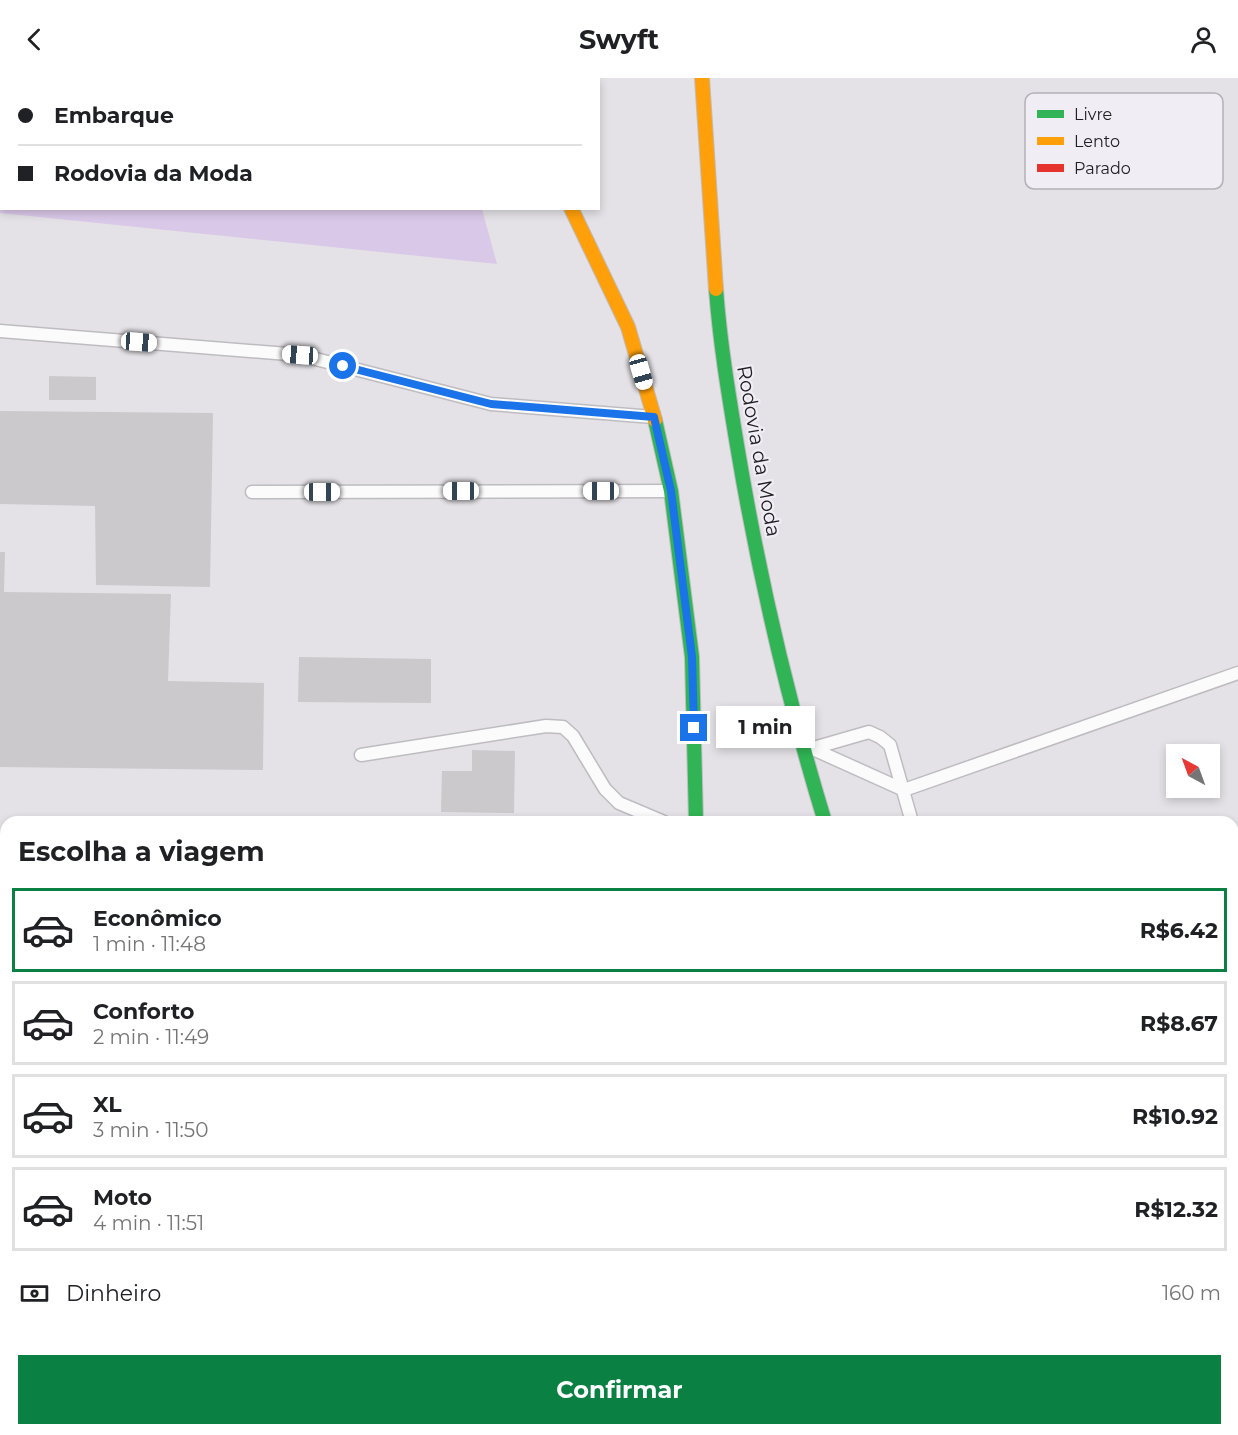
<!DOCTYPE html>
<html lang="pt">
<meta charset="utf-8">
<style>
body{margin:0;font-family:Montserrat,sans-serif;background:#f6f6f6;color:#202124;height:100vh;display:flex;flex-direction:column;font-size:22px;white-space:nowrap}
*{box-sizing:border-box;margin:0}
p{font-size:20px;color:#757577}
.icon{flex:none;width:33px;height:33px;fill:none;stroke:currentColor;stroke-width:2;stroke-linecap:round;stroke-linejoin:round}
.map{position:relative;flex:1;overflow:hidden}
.panel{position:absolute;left:0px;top:738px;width:1239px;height:620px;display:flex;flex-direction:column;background:#fff;border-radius:18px 18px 0 0;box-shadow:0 3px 9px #0003}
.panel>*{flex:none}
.banner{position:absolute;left:0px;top:0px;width:600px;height:132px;box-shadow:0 3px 9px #0003;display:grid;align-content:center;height:132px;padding:0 18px;background:#fff}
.needle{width:39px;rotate:319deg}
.buttons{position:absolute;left:1166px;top:666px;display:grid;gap:12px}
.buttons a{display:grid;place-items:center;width:54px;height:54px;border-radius:0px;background:#fff;box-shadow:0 3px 9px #0003;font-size:30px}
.end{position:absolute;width:27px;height:27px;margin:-14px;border:8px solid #1a73e8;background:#fff;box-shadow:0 0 0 3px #fff}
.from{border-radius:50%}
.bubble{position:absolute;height:42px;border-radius:0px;background:#fff;box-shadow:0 3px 9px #0003;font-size:20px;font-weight:700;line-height:42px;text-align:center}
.car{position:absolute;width:18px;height:36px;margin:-18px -9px;border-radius:8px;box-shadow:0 0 4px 2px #0007;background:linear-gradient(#fff 24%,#345 0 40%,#fff 0 76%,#345 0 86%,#fff 0)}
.banner b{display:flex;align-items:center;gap:21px;height:57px;font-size:22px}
.banner b+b{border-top:2px solid #e0e0e0}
.banner i{width:15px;height:15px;background:#202124}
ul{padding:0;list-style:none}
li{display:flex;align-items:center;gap:18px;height:84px;margin:0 12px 9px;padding:0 6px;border:3px solid #e0e0e0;border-radius:0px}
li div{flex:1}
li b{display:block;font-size:22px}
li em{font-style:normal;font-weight:700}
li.on{border-color:#0b8043}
li>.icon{width:54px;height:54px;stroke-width:1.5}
h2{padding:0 18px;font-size:27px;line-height:72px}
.pay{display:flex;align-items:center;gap:15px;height:66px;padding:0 18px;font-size:22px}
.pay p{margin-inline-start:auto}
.cta{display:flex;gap:12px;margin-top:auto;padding:12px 18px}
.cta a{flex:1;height:69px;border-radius:0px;background:#0b8043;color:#fff;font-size:24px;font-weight:700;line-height:69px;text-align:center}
header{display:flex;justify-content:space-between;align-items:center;height:78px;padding:0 18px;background:#fff;font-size:27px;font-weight:700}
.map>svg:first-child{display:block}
</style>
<header><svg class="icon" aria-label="back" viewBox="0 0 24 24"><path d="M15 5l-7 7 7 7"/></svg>Swyft<svg class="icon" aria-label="person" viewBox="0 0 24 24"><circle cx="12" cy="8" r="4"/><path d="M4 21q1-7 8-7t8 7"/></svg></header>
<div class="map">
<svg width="1238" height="1357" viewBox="0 0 1238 1357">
<rect width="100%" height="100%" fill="#e4e2e6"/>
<!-- green -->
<path fill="#dac8e9" d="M0 0H445V1L2 2V130L482 131 497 186 0 135Z
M691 1352H999L1001 1357H691Z"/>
<!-- building -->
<path fill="#cbc9cc" d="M49 298 96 299V322H49Z
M0 333 213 335 210 509 96 507 95 428 0 426Z
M0 474H5L4 514 171 516 168 603 264 605 263 692 0 689Z
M299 579 431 581V625L298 624Z
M472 672 515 673 514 735 441 734 442 693H472Z
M3 894H6V1129H0Z"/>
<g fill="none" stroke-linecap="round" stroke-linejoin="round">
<!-- lane casing -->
<g stroke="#bebcc0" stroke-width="15">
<path id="lane" d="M0 253 300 277 491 326 653 339
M252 414 670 413
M810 671 869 654 880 659 890 667 912 744
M813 671 904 712 1238 595
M361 677 546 648 563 649 573 658 605 711 619 725 664 744
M0 1163 6 1167
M1233 1238H1238
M506 1357V1352"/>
</g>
<!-- street casing -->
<g stroke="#bebcc0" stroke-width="27">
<path id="street" d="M1233 1037 1238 1035
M0 1210 6 1214
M189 1352 196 1357"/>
</g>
<!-- fast casing -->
<g stroke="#bebcc0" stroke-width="16">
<path id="fast" d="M716 211C720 266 729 319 738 373 759 498 788 623 825 744
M655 342 671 413 692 579 696 744
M691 1352V1357
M999 1352 1001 1357"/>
</g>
<!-- slow casing -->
<g stroke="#bebcc0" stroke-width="16">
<path id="slow" d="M702 0 716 211
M571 130 628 249 655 342"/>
</g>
<!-- jam casing -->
<g stroke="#bebcc0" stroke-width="16">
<path id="jam" d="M509 0V2
M660 1352V1357"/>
</g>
<!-- lane -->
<use href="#lane" stroke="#fbfbfb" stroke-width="12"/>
<!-- street -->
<use href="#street" stroke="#fbfbfb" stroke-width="24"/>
<!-- fast -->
<use href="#fast" stroke="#30b455" stroke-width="14"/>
<!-- slow -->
<use href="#slow" stroke="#ff9f0a" stroke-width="14"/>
<!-- jam -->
<use href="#jam" stroke="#e5322d" stroke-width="14"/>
</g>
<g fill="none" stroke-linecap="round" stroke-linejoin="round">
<!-- route -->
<path stroke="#1a73e8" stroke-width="8" d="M343 288 491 326 654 339 671 413 692 579 694 650"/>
</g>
<g text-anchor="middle" stroke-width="4.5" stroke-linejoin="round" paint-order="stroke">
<!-- street labels -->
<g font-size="20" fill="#222023" stroke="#f1edf5">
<text transform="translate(759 373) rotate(80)" y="7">Rodovia da Moda</text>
</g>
</g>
<!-- legend -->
<rect x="1025" y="15" width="198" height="96" rx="9" fill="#f1edf5" stroke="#b3b0b6" stroke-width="1.5"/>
<rect x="1037" y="32" width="27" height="8" fill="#30b455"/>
<rect x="1037" y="59" width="27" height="8" fill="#ff9f0a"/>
<rect x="1037" y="86" width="27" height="8" fill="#e5322d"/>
<g font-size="16" fill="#222023">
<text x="1074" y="42">Livre</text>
<text x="1074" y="69">Lento</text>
<text x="1074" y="96">Parado</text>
</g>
</svg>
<div class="buttons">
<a><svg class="needle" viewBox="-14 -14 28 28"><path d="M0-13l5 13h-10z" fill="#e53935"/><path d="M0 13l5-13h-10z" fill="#757577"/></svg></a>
</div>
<i class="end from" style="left:343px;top:288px"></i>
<i class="end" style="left:694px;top:650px"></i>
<div class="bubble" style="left:716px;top:628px;width:99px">1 min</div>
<i class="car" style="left:139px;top:264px;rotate:94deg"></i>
<i class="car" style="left:300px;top:277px;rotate:274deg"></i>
<i class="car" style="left:641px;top:294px;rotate:164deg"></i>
<i class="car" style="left:461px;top:413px;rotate:270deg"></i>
<i class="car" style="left:601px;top:413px;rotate:270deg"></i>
<i class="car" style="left:322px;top:414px;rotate:90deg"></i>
<div class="banner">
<b><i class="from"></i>Embarque</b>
<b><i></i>Rodovia da Moda</b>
</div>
<section class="panel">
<h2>Escolha a viagem</h2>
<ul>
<li class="on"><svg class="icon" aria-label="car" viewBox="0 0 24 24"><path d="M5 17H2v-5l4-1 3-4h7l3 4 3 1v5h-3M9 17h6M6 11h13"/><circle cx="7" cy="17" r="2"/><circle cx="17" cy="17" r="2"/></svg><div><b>Econômico</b><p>1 min · 11:48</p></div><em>R$6.42</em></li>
<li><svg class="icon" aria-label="car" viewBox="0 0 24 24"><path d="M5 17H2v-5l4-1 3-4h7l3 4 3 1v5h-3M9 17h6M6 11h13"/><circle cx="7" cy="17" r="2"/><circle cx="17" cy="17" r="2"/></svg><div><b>Conforto</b><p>2 min · 11:49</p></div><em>R$8.67</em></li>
<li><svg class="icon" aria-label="car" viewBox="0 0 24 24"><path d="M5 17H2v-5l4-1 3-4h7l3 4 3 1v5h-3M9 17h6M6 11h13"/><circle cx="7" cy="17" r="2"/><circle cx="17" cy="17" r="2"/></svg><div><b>XL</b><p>3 min · 11:50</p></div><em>R$10.92</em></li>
<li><svg class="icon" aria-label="car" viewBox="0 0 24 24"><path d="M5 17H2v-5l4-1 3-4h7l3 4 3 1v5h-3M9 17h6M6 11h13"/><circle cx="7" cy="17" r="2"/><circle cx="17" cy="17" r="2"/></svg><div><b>Moto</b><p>4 min · 11:51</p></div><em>R$12.32</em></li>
</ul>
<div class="pay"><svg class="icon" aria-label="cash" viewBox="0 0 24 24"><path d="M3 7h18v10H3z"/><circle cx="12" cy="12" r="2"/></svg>Dinheiro<p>160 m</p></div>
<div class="cta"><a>Confirmar</a></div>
</section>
</div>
